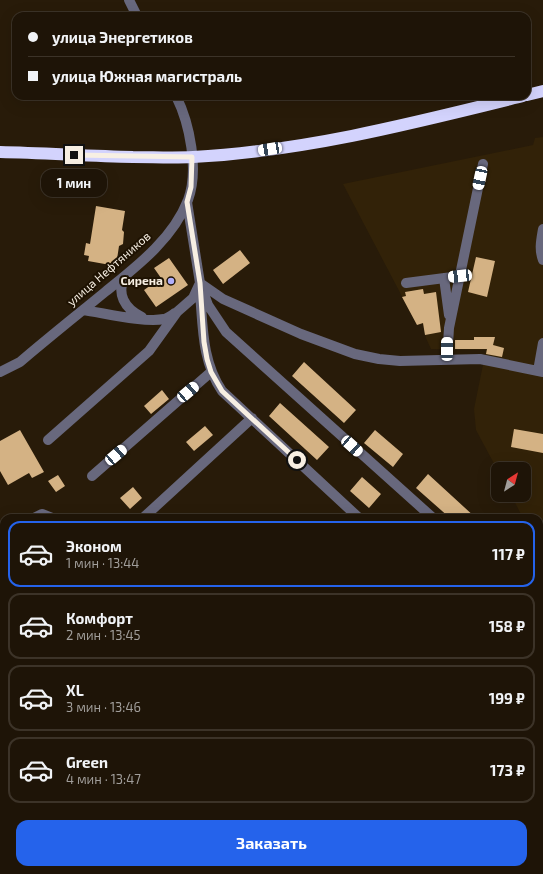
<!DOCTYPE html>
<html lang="ru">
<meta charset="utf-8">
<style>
body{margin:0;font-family:"Exo 2",sans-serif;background:#2b2115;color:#f1f3f6;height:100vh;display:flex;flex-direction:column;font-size:15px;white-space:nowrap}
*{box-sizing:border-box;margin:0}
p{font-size:13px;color:#a19e9b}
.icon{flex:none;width:22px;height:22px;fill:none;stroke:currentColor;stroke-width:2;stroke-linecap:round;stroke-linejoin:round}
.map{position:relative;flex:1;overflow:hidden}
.sheet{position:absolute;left:0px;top:514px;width:543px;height:360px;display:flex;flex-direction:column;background:#1e1407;border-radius:12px 12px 0 0;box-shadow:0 4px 16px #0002,0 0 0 1px #3c3328}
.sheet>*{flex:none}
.top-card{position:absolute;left:12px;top:12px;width:519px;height:88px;border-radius:12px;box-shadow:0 4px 16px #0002,0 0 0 1px #3c3328;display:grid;align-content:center;height:88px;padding:0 16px;background:#1e1407}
.needle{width:26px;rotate:36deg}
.tools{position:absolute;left:491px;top:462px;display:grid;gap:8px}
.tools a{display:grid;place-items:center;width:40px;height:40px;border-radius:8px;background:#1e1407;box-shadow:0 4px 16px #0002,0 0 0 1px #3c3328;font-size:20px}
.end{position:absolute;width:18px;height:18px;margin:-9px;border:5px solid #f7efe3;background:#111;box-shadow:0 0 0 2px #111}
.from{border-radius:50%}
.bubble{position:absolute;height:28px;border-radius:12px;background:#1e1407;box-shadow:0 4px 16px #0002,0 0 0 1px #3c3328;font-size:13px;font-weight:700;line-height:28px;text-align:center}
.car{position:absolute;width:12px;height:24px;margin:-12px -6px;border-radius:5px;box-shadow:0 0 3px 1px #0007;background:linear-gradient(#fff 24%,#345 0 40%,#fff 0 76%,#345 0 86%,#fff 0)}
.top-card b{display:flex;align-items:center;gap:14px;height:38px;font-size:15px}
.top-card b+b{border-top:1px solid #3c3328}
.top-card i{width:10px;height:10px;background:#f1f3f6}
ul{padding:7px 0 0;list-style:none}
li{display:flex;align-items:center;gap:12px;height:66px;margin:0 8px 6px;padding:0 8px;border:2px solid #3c3328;border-radius:12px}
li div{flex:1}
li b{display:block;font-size:15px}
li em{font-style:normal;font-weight:700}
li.current{border-color:#2563eb}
li>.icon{width:36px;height:36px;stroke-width:1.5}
.action{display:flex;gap:8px;margin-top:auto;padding:8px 16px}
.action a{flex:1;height:46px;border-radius:12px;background:#2563eb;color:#fff;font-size:16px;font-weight:700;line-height:46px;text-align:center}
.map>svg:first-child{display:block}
</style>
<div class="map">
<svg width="543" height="874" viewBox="0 0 543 874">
<rect width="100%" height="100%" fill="#281b09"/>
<!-- built -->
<path fill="#322208" d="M543 137V529L539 528V518H523L511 495H524V469H498V471L476 430 474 409 486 350 431 349 426 338 423 324 417 325 343 184 533 145 535 138Z
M4 703V870H102L107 874H0V708Z
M221 870H429L427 874H225Z"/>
<!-- building -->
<path fill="#d4b284" d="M96 206 125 211 122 230 124 232 123 244 119 246 116 266 88 261 89 256 84 255 86 243 90 244Z
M240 250 250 263 223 284 213 270Z
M476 257 495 261 487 297 468 292Z
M169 258 188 285 156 307 144 290 161 278 154 268Z
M423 289 424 294 436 292 441 332 425 335 423 323 417 325 402 297 406 296 405 292Z
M474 337H495L493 345 504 348 502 357 486 354 487 349H455V340H474Z
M304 362 356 410 344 423 292 376Z
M162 390 169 399 151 414 144 406Z
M280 403 329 447 317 460 269 416Z
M205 426 213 435 194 451 186 442Z
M514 429 543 434V453L511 447Z
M20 430 44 472 32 478 29 473 8 485 0 471V441Z
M375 430 403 454 393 467 364 443Z
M428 474 476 518H450L416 488Z
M58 475 65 486 56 492 48 481Z
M362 477 381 494 369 508 350 491Z
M133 487 142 498 130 509 120 498Z"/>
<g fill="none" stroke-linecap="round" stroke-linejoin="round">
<!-- minor -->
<path stroke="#68687d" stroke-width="10" d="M129 0 137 16
M187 202 200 283 208 305 226 332 433 518
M543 229C541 241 539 249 543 260
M126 276C115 293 125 309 142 317
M444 278 449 315
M200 283 223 299 301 334 355 354 379 359 400 361 480 359 543 372
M406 283 460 276
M200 293C203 328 202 361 222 391L359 518
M83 310C104 313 145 323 164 319 168 318 172 315 175 313
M447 360 449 328 483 164
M538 371 543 343
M0 372 20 362C48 338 77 315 105 292 136 267 173 239 188 200 199 170 190 124 176 96
M48 440 149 351 177 312 193 298 199 285
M92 476 211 372
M34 518 42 514 52 518
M143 518 252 418
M0 544 4 541
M0 636 4 639
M0 826 4 829
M484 870 516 874"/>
<!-- highway -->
<path stroke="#d3d3fd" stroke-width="12" d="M527 95 543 91
M0 152C44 153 89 156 133 157 153 157 173 158 193 157 305 151 414 123 523 96"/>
</g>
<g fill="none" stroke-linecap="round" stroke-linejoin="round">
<!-- route -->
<path stroke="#f7efe3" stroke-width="5" d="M74 155 192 157 191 187 187 202 200 283 204 342 207 359 211 372 222 391 297 460"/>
</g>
<!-- markers -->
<circle fill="#b0aefa" stroke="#1e1202" stroke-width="1.5" cx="171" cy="281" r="4"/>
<g text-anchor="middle" stroke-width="4" stroke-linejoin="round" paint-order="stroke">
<!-- street labels -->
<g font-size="12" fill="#f7efe3" stroke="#1e1202">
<text transform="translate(109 269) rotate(-41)" y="4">улица Нефтяников</text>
</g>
<!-- poi labels -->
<g font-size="12" font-weight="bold" fill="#f7efe3" stroke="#1e1202" text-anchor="end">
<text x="163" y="285">Сирена</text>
</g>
</g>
</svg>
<div class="tools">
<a><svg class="needle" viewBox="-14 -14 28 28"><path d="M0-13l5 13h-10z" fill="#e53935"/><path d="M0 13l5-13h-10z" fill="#a19e9b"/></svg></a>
</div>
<i class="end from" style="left:297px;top:460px"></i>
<i class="end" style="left:74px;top:155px"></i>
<div class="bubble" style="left:41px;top:169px;width:66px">1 мин</div>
<i class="car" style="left:270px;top:149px;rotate:261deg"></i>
<i class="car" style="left:480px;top:178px;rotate:192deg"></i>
<i class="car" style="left:460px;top:276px;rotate:264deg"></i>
<i class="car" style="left:447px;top:349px;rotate:0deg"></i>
<i class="car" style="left:188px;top:392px;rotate:49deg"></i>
<i class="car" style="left:352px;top:446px;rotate:132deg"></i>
<i class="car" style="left:116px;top:455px;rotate:49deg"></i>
<div class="top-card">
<b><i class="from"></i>улица Энергетиков</b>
<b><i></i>улица Южная магистраль</b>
</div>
<section class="sheet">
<ul>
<li class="current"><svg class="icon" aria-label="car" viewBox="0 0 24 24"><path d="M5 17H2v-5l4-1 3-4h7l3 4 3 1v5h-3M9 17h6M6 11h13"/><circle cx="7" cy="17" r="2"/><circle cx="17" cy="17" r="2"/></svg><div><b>Эконом</b><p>1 мин · 13:44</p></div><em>117 ₽</em></li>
<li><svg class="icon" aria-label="car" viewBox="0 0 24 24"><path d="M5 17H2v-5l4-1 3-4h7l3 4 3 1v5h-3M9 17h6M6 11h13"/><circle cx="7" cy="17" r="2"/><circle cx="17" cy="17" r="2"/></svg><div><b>Комфорт</b><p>2 мин · 13:45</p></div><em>158 ₽</em></li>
<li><svg class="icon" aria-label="car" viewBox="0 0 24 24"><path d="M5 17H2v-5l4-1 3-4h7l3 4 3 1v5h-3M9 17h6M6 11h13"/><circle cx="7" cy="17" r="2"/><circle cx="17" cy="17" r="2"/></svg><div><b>XL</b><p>3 мин · 13:46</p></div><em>199 ₽</em></li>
<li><svg class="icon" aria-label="car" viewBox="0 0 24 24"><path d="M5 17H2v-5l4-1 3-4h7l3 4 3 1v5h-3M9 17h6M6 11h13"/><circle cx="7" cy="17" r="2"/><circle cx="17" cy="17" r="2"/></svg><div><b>Green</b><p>4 мин · 13:47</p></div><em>173 ₽</em></li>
</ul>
<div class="action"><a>Заказать</a></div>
</section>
</div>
